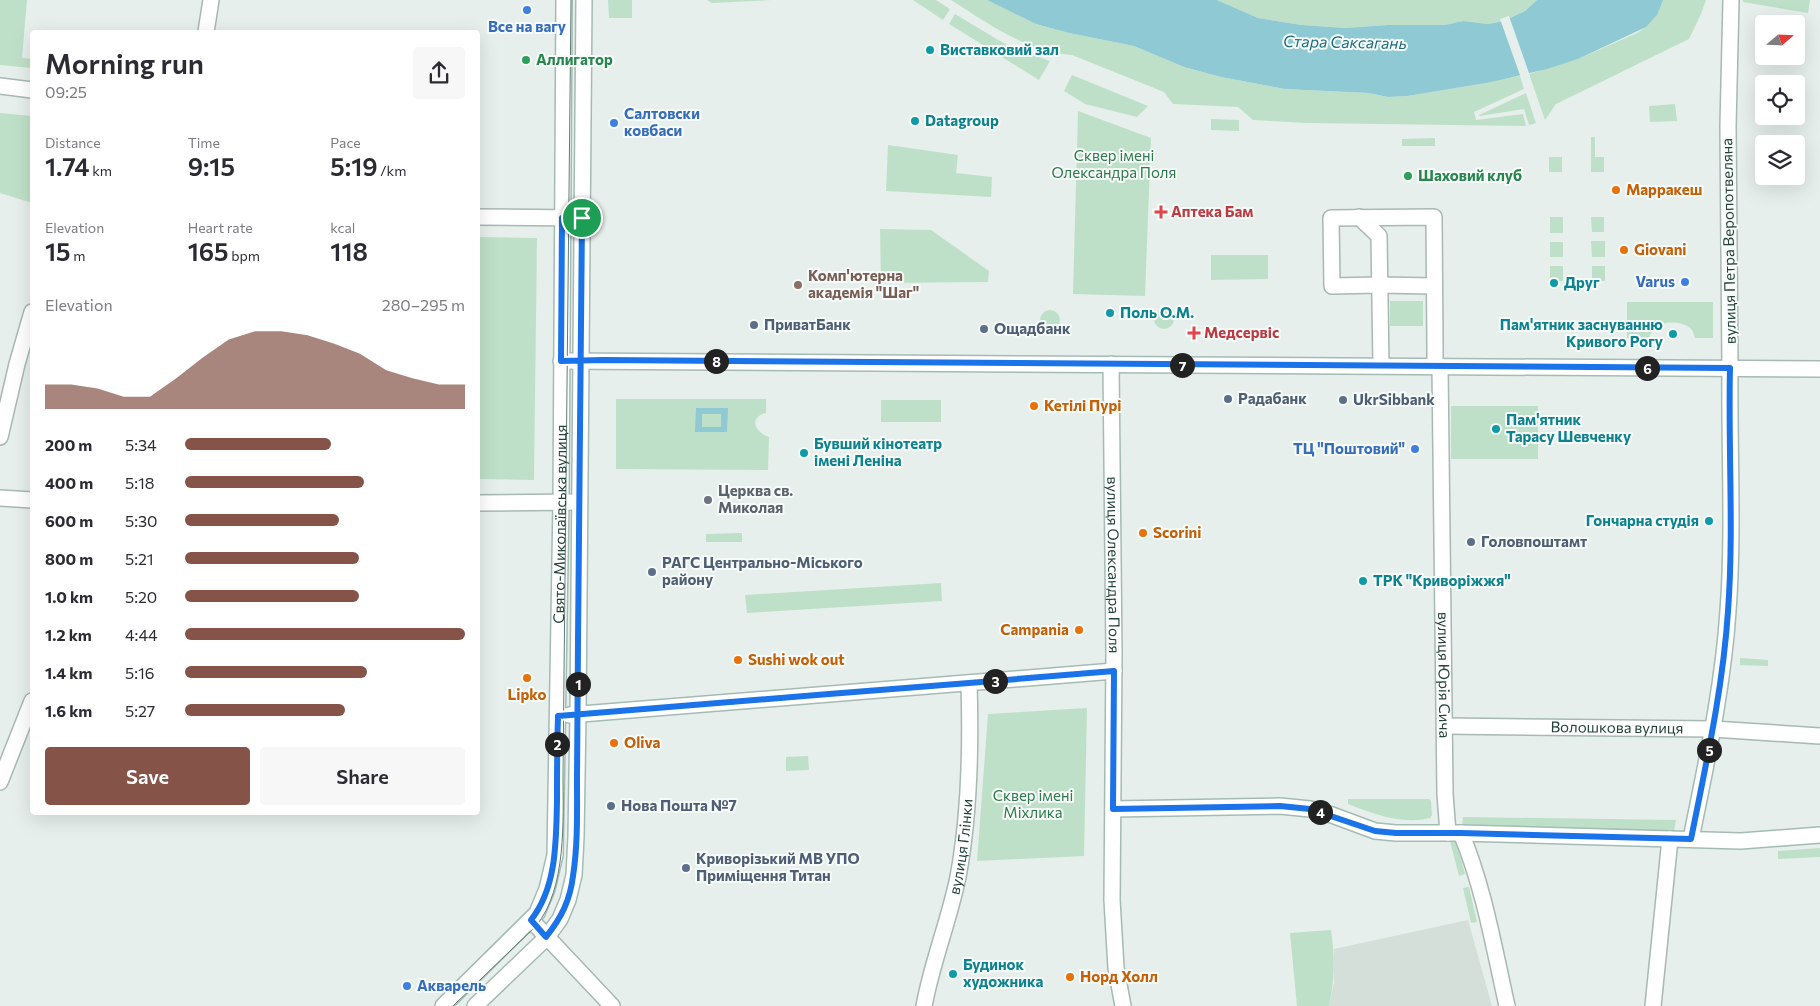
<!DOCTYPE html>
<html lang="en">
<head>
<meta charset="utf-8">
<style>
	:root { --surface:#fff; --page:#f7f7f7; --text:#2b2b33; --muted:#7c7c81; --accent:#855347 }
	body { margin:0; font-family:Commissioner,sans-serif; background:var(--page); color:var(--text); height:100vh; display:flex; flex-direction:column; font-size:19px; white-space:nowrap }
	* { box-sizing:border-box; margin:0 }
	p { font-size:16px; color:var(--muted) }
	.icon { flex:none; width:28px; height:28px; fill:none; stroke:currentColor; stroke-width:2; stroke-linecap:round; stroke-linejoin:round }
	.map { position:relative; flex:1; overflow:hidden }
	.sheet { position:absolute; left:30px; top:30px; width:450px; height:785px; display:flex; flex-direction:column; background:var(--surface); border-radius:5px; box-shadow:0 5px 20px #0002 }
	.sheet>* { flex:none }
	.needle { width:32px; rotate:71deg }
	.controls { position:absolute; left:1755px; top:15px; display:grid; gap:10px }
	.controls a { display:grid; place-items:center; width:50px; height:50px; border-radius:5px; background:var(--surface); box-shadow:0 5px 20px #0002; font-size:25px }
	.pin { position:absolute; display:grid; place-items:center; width:42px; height:42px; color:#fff; margin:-21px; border:2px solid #fff; border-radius:50%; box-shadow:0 1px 5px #0007 }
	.km { position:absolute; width:25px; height:25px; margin:-12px; border-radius:50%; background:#222; color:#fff; font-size:14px; line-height:25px; text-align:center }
	.round { display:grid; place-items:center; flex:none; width:52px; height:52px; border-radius:5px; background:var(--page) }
	.head { display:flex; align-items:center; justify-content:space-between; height:85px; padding:0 15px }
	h1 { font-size:28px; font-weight:600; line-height:38px }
	.figures { display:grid; grid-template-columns:repeat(3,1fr); gap:8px; height:85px; padding:5px 15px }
	.figures div { display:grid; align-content:center }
	.figures b { font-size:25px; font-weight:600 }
	.figures small { font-size:14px; font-weight:400 }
	.figures p { font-size:14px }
	.chart { height:140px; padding:10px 15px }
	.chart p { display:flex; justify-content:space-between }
	.chart svg { width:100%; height:90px; margin-top:5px; fill:var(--accent); opacity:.7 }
	.cta { display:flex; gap:10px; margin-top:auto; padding:10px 15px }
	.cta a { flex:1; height:58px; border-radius:5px; background:var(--accent); color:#fff; font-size:20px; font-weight:600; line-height:58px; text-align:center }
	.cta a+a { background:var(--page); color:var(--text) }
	ul { padding:0 15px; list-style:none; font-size:16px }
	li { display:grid; grid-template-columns:80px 60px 1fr; align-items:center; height:38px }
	li i { height:12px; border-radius:6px; background:var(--accent) }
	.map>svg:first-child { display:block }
	.built { fill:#d4dfda }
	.green { fill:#bfe0c8 }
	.water { fill:#8ec9d4; fill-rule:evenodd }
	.pier { fill:#e6efeb }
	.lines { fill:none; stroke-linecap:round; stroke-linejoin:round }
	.street-casing { stroke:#a8b8b2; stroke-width:18 }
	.secondary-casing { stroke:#a4bbb3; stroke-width:18 }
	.street { stroke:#fff; stroke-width:15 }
	.secondary { stroke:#fff; stroke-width:15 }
	.tram { stroke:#5f7d75; stroke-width:1 }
	.route-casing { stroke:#fff; stroke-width:10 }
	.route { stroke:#1a73e8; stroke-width:6 }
	.shop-dot { fill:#3f7fe0; stroke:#f7fbf9; stroke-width:2 }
	.culture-dot { fill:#0f9aa8; stroke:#f7fbf9; stroke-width:2 }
	.leisure-dot { fill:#2e9e5b; stroke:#f7fbf9; stroke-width:2 }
	.food-dot { fill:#e8710a; stroke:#f7fbf9; stroke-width:2 }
	.health-dot { fill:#e0444e; stroke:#f7fbf9; stroke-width:2 }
	.education-dot { fill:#8d6e63; stroke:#f7fbf9; stroke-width:2 }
	.service-dot { fill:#5c6f8a; stroke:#f7fbf9; stroke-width:2 }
	.worship-dot { fill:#6b7280; stroke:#f7fbf9; stroke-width:2 }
	.labels { text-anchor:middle; stroke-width:4; stroke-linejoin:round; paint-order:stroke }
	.shop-label { font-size:15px; font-weight:bold; fill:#366cbe; stroke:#f7fbf9; text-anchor:start }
	.culture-label { font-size:15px; font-weight:bold; fill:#0d838f; stroke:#f7fbf9; text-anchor:start }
	.leisure-label { font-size:15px; font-weight:bold; fill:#27864d; stroke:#f7fbf9; text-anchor:start }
	.park-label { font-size:15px; fill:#2d7a4b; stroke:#f7fbf9 }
	.food-label { font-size:15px; font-weight:bold; fill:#c56008; stroke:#f7fbf9; text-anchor:start }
	.health-label { font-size:15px; font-weight:bold; fill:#be3a42; stroke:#f7fbf9; text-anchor:start }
	.street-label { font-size:15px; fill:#24423a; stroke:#f7fbf9 }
	.education-label { font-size:15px; font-weight:bold; fill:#785e54; stroke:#f7fbf9; text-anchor:start }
	.service-label { font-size:15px; font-weight:bold; fill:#4e5e75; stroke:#f7fbf9; text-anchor:start }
	.worship-label { font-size:15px; font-weight:bold; fill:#5b616d; stroke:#f7fbf9; text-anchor:start }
	.water-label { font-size:16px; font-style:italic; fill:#1c6f80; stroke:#f7fbf9 }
</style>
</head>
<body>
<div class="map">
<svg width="1820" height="1006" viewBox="0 0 1820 1006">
	<rect width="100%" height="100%" fill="#e6efeb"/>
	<path class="built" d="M1468 920 1492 1006H1329L1334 982V949Z"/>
	<path class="green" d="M0 0H27L22 58 32 59V68L0 65Z
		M608 0H632V18H609Z
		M707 0H772L712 3Z
		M913 0H936L950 9 943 20Z
		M951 0H987L1036 24 1069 33 1134 46 1184 67 1221 77 1285 89 1369 93 1388 97 1407 96 1520 76 1524 89 1474 112 1476 120 1523 114 1526 126 1306 123 1253 120 1238 107 1173 104 1164 92 1072 55C1025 51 989 24 951 0Z
		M1217 0H1537L1525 11 1504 21 1488 24 1463 21 1445 25H1388L1345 28 1302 25 1258 18Z
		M1663 0H1706L1701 14 1689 39 1556 104 1545 120 1529 74 1578 59 1637 33 1646 27Z
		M1743 0H1810L1808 13 1743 2Z
		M955 14 1010 47 1050 61 1039 80 949 24Z
		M1072 75 1148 106 1137 117 1085 104 1064 91Z
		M1526 93 1536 123 1529 125 1524 109 1480 116 1479 115Z
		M1675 104 1677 121 1650 122 1649 106Z
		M1078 111 1151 138 1145 296 1073 294Z
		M0 113 32 116V203L0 193Z
		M1211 119 1239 120V131L1211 130Z
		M1591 137H1595V157H1604V172H1591Z
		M1435 138V146H1402V139Z
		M888 145 958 155 956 173 992 177 991 197 886 191Z
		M1549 157H1562V172H1549Z
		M1550 217H1563V233H1550Z
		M1591 217H1604V232H1592Z
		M880 229 931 230 989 271 988 282 881 283Z
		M478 237 537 238 534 480 478 479Z
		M1591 241H1605V257H1592Z
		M1550 242H1563V257H1550Z
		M1211 255H1268V279L1211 280Z
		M1550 266H1563V281H1550Z
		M1592 266H1605V281H1592Z
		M1390 301H1423V326H1390Z
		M1627 302H1713V338H1695C1694 336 1694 333 1692 330 1685 321 1664 320 1655 328 1652 330 1651 334 1649 338H1627Z
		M1154 319a10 10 0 1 1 20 0a10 10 0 1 1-20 0Z
		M1040 320a10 10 0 1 1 20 0a10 10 0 1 1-20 0Z
		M616 399H766V413C749 417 754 432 769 437L768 470 616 469Z
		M881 400H941V422H881Z
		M1451 406H1538V459H1451Z
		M742 533V542H706V534Z
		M941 583 942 601 747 613 745 595Z
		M1740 658 1768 660V666L1740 665Z
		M1087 708 1084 856 977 861 988 714Z
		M808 756 809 770 786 771V757Z
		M1348 799H1429L1431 801 1432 815 1430 818C1403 825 1373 814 1348 804Z
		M1463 817 1676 820 1674 832 1462 827Z
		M1456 840 1465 874 1459 876 1450 841Z
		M1820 848V857L1778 859V851Z
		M1469 887 1477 922 1471 923 1463 888Z
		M1331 930C1335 958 1335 978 1329 1006H1297L1290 933Z"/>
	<path class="water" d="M987 0H1217L1258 18 1302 25 1345 28 1388 25H1445L1463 21 1488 24 1504 21 1525 11 1537 0H1663L1657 15 1646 27 1578 59 1547 69 1491 82 1407 96 1388 97 1369 93 1285 89 1221 77 1184 67 1134 46 1069 33 1036 24Z
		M696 408H728L727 432H695ZM702 414H721V427H702Z"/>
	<path class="pier" d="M1509 16 1530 76 1521 78 1500 19Z"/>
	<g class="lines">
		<defs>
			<g id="street">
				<path d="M206 32 211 0"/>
				<path d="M0 86 32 90"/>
				<path d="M478 217 582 218"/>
				<path d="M1359 217 1379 236 1381 366"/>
				<path d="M1434 286 1379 285 1332 286 1331 218 1434 217 1435 345V366"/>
				<path id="s1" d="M1440 366 1445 794 1448 833"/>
				<path d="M1730 368 1728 126 1731 0"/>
				<path d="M0 437 17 364 32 312"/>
				<path d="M0 498 32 500"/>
				<path d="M478 503 579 502"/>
				<path id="s2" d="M1445 726 1713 729 1820 736"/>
				<path d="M0 782 32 701"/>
				<path d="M1461 833C1484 888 1494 948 1507 1006"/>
				<path d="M531 920 612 1006"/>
				<path id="s3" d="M924 1006C932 962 949 921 958 877 970 813 971 747 969 683"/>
				<path d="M1653 1006 1670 839"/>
			</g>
			<g id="secondary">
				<path d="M561 361 1820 369"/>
				<path id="s4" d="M1111 364 1114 654 1112 900 1116 968 1123 1006"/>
				<path d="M569 715 1114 671"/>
				<path d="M1113 809 1280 806 1310 809 1332 815 1375 831 1396 833H1461L1741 841 1820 835"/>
				<path d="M1691 839C1706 764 1723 688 1728 611 1734 531 1729 449 1730 368"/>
				<path id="s5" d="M443 1006 537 913 547 889 555 855 561 502 564 0"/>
				<path d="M475 1006 547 937 560 919 568 900 574 875 576 837 578 714 584 0"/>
			</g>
		</defs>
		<use href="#street" class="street-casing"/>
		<use href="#secondary" class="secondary-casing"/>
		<use href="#street" class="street"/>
		<use href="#secondary" class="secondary"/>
		<path class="tram" d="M453 1006 536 926C567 888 563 820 563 773L571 0"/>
	</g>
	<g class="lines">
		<defs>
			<path id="route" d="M582 218C582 360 579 501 578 642 578 687 577 733 577 778 577 810 578 844 573 876 570 901 561 918 546 937L531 920C557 887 556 841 557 801 557 773 557 744 558 716 695 704 832 694 969 683L1114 671 1113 809 1280 806 1310 809 1375 831 1396 833H1461L1691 839C1706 764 1723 688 1728 611 1734 531 1728 449 1730 368L603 360 561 361 562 218H582"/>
		</defs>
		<use href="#route" class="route-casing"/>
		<use href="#route" class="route"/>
	</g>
	<g class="shop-dot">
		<circle cx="527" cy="10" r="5"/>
		<circle cx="614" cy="123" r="5"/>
		<circle cx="1685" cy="282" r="5"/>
		<circle cx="1415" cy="449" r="5"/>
		<circle cx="407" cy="986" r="5"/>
	</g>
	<g class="culture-dot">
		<circle cx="930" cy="50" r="5"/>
		<circle cx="915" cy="121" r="5"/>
		<circle cx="1554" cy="283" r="5"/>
		<circle cx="1110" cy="313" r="5"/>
		<circle cx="1673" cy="334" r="5"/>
		<circle cx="1496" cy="429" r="5"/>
		<circle cx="804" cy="453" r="5"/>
		<circle cx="1709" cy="521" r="5"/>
		<circle cx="1363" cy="581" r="5"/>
		<circle cx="953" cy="974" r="5"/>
	</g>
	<g class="leisure-dot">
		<circle cx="526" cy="60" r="5"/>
		<circle cx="1408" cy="176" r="5"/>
	</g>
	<g class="food-dot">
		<circle cx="1616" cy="190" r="5"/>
		<circle cx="1624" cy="250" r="5"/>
		<circle cx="1034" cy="406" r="5"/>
		<circle cx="1143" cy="533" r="5"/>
		<circle cx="1079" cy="630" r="5"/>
		<circle cx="738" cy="660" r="5"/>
		<circle cx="527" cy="678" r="5"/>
		<circle cx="614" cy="743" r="5"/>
		<circle cx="1070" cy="977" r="5"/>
	</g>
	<g class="health-dot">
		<path d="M1158.5 204.5h5v5h5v5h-5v5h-5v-5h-5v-5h5z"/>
		<path d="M1191.5 325.5h5v5h5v5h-5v5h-5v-5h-5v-5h5z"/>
	</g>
	<circle class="education-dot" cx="798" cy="285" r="5"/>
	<g class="service-dot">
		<circle cx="754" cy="325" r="5"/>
		<circle cx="984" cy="329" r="5"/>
		<circle cx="1228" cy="399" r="5"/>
		<circle cx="1343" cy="400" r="5"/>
		<circle cx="1471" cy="542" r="5"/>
		<circle cx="652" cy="572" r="5"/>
		<circle cx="611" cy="806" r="5"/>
		<circle cx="686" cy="868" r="5"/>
	</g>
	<circle class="worship-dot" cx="708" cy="500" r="5"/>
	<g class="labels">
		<g class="shop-label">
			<text x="527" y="32" text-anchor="middle">Все на вагу</text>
			<text x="624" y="119">Салтовски<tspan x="624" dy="17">ковбаси</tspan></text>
			<text x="1675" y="287" text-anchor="end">Varus</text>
			<text x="1405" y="454" text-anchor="end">ТЦ "Поштовий"</text>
			<text x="417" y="991">Акварель</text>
		</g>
		<g class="culture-label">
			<text x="940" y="55">Виставковий зал</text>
			<text x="925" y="126">Datagroup</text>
			<text x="1564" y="288">Друг</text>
			<text x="1120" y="318">Поль О.М.</text>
			<text x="1663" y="330" text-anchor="end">Пам'ятник заснуванню<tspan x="1663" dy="17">Кривого Рогу</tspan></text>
			<text x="1506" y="425">Пам'ятник<tspan x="1506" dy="17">Тарасу Шевченку</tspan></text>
			<text x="814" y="449">Бувший кінотеатр<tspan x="814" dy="17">імені Леніна</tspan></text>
			<text x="1699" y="526" text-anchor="end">Гончарна студія</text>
			<text x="1373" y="586">ТРК "Криворіжжя"</text>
			<text x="963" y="970">Будинок<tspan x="963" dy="17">художника</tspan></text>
		</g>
		<g class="leisure-label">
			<text x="536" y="65">Аллигатор</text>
			<text x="1418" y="181">Шаховий клуб</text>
		</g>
		<g class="park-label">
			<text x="1114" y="161">Сквер імені<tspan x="1114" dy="17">Олександра Поля</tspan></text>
			<text x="1033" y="801">Сквер імені<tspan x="1033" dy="17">Міхлика</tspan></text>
		</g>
		<g class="food-label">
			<text x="1626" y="195">Марракеш</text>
			<text x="1634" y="255">Giovani</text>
			<text x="1044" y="411">Кетілі Пурі</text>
			<text x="1153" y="538">Scorini</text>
			<text x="1069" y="635" text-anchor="end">Campania</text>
			<text x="748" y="665">Sushi wok out</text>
			<text x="527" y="700" text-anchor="middle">Lipko</text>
			<text x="624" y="748">Oliva</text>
			<text x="1080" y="982">Норд Холл</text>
		</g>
		<g class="health-label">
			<text x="1171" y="217">Аптека Бам</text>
			<text x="1204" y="338">Медсервіс</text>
		</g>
		<g class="street-label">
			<text transform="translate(1729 241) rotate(-91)" y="5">вулиця Петра Веропотвеляна</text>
			<text dy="5" stroke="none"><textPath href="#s5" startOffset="524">Свято-Миколаївська вулиця</textPath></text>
			<text dy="5" stroke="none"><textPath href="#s4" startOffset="201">вулиця Олександра Поля</textPath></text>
			<text dy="5" stroke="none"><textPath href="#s1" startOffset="309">вулиця Юрія Сича</textPath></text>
			<text dy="5" stroke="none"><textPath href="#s2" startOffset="172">Волошкова вулиця</textPath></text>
			<text dy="5" stroke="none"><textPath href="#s3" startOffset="164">вулиця Глінки</textPath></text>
		</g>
		<g class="education-label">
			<text x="808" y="281">Комп'ютерна<tspan x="808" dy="17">академія "Шаг"</tspan></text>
		</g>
		<g class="service-label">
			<text x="764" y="330">ПриватБанк</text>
			<text x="994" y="334">Ощадбанк</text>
			<text x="1238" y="404">Радабанк</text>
			<text x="1353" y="405">UkrSibbank</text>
			<text x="1481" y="547">Головпоштамт</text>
			<text x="662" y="568">РАГС Центрально-Міського<tspan x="662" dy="17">району</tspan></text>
			<text x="621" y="811">Нова Пошта №7</text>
			<text x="696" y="864">Криворізький МВ УПО<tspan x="696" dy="17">Приміщення Титан</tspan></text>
		</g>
		<g class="worship-label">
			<text x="718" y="496">Церква св.<tspan x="718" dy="17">Миколая</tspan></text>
		</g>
		<g class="water-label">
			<text transform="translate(1345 42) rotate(1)" y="6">Стара Саксагань</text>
		</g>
	</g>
</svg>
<div class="controls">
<a><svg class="needle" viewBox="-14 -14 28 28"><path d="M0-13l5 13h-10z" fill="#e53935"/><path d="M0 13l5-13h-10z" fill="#7c7c81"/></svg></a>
<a><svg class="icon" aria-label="locate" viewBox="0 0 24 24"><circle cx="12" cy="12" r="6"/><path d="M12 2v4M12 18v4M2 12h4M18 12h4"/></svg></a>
<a><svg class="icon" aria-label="layers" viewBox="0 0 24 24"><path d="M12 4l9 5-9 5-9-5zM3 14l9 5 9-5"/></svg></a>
</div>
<div class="pin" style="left:582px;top:218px;background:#1e9e55"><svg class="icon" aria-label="arrive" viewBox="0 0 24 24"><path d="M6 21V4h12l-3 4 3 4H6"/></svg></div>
<b class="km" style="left:578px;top:684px">1</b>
<b class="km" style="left:557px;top:744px">2</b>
<b class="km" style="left:995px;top:681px">3</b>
<b class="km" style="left:1320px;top:812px">4</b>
<b class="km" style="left:1709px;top:750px">5</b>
<b class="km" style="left:1647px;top:368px">6</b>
<b class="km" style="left:1182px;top:365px">7</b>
<b class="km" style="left:716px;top:361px">8</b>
<section class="sheet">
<div class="head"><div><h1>Morning run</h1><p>09:25</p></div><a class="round"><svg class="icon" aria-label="share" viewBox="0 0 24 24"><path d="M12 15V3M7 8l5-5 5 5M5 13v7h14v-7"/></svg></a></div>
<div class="figures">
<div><p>Distance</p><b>1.74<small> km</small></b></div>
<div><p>Time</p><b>9:15</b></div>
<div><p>Pace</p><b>5:19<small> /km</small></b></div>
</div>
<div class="figures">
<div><p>Elevation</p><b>15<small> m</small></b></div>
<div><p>Heart rate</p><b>165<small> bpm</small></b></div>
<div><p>kcal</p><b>118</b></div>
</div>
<div class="chart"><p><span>Elevation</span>280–295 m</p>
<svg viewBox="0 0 160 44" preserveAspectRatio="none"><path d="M0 44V32L10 32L20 34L30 38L40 38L50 29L60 19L70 10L80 6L90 6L100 8L110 12L120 17L130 25L140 29L150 32L160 32V44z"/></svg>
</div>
<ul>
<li><b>200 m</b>5:34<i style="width:52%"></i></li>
<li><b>400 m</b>5:18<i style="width:64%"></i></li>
<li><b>600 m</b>5:30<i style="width:55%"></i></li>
<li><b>800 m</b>5:21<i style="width:62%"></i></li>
<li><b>1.0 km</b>5:20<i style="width:62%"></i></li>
<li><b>1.2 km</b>4:44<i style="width:100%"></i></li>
<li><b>1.4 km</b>5:16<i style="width:65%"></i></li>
<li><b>1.6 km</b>5:27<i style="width:57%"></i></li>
</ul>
<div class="cta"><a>Save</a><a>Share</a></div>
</section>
</div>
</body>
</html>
